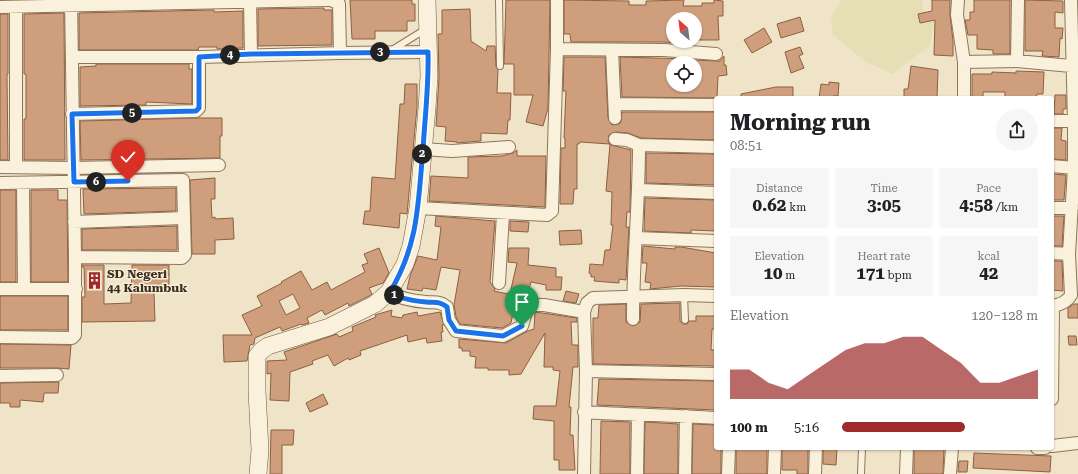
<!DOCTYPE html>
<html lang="en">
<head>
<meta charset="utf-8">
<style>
	:root { --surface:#fff; --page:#f6f6f6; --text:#202124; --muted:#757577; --accent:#9e2a2b }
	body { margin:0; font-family:"Roboto Serif",serif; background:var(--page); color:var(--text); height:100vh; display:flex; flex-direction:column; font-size:15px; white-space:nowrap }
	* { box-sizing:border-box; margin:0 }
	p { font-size:13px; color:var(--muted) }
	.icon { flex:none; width:22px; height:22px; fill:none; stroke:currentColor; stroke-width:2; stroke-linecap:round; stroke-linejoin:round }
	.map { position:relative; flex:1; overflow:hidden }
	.panel { position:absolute; left:714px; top:96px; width:340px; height:354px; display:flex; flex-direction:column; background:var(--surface); border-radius:4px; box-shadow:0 1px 3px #0004 }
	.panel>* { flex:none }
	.needle { width:26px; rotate:332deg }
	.tools { position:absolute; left:666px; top:12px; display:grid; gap:8px }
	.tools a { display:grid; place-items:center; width:36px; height:36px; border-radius:50%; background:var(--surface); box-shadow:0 1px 3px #0004; font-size:20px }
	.pin { position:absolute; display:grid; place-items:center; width:34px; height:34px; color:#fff; margin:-41px -17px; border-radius:50% 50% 50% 0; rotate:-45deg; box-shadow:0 0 4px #0007 }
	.pin .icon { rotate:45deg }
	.km { position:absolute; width:20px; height:20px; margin:-10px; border-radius:50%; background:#222; color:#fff; font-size:11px; line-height:20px; text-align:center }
	.round { display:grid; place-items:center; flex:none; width:42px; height:42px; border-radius:21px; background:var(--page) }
	.overview { display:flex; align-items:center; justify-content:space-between; height:68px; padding:0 16px }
	h1 { font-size:22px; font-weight:700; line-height:30px }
	.stats { display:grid; grid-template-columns:repeat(3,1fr); gap:6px; height:68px; padding:4px 16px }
	.stats div { display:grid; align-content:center; border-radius:4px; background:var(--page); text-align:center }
	.stats b { font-size:17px; font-weight:700 }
	.stats small { font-size:11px; font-weight:400 }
	.stats p { font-size:11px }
	.chart { height:112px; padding:8px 16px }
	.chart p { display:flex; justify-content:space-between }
	.chart svg { width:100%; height:72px; margin-top:4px; fill:var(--accent); opacity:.7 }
	ul { padding:0 16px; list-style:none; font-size:13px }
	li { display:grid; grid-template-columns:64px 48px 1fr; align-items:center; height:30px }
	li i { height:10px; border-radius:5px; background:var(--accent) }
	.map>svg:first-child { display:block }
	.farmland { fill:#e6deb5 }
	.building { fill:#cf9f7d; stroke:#8d5f41; fill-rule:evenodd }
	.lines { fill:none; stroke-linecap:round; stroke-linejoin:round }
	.lane-casing { stroke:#8d765c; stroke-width:8 }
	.street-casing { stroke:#8d765c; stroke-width:14 }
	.secondary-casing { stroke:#6f573f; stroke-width:18 }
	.lane { stroke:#faf1dc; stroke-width:6 }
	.street { stroke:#faf1dc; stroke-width:12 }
	.secondary { stroke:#faf1dc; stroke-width:17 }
	.route-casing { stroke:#fff; stroke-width:8 }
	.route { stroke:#1a73e8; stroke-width:5 }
	.labels { text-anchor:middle; stroke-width:3; stroke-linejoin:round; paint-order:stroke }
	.poi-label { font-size:12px; font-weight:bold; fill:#3d2e20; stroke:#f7eed8; text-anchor:start }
</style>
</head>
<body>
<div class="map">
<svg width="1078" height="474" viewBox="0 0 1078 474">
	<rect width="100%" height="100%" fill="#f0e4c8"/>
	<path class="farmland" d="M842 0H922L923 10 935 17 930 45 893 74 866 62 833 35 831 17Z"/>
	<path class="building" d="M350 0H412V4H415V21H407V31H375V39H352Z
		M506 0H550L548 108 543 126 526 122 533 95H514V64H504Z
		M564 0 629 1V5H646V1L684 0 683 6H702V3H714V0L723 1V16H718L719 40H695V19H673V41H690V44L664 42H571L570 34H564Z
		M932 0H950V15L953 41V56L934 55 935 20 920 23 918 14 932 11Z
		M974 0H1010V54H993V50L977 49V35H968L965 20H970V12H974Z
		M1025 0 1063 1V13L1055 12V28H1063L1062 39 1060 38 1059 57 1042 56 1043 51H1025Z
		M324 8V10H332V45L258 46V9Z
		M470 9 471 41 486 51 487 46H495L496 66 498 70 497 93H511L510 120H508L507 134 481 133V141L457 143V142L445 141 446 127 436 126 439 77 438 34H442V10Z
		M214 10V12L243 11V48L217 49V47H199L198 50H79V13Z
		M64 13 65 160H24V119H26V74H24V14Z
		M0 14H8V74H7L8 160H0Z
		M800 17 804 31 781 38 777 24Z
		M764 28 772 42 752 53 744 40Z
		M800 47 803 54 799 56 804 68 791 73 785 52Z
		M724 56V65H726L727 75 718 76 717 98 622 97 620 57 689 59V63H673V85H695V60L716 61H720Z
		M564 57H605L608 118 612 125 619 124 621 122 622 112H716V140L641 138 628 133 616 132 609 135 608 142 611 145 631 150 630 212H627L626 227H629L626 280 619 279V283L594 281 595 277H591V274L589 273 590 264 603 265 605 250H610L613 225H611L612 192 606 191 610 144 580 142 579 144H577V189H574L573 204H560L561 148H565V138H564L566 91H563Z
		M96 64H189V69H192V104L146 102V105L80 106V67L96 66Z
		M911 66 938 70 937 98H904V89H908Z
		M1016 71 1044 72 1043 94H1037L1036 98H1005V92H983V98H972V74H992V72L1016 73Z
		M829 82 839 83 838 96H833V98H819L821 84 829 85Z
		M405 84H417V107L407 214 400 213 399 228 363 224 365 211H370L372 177 395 179 400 104H404Z
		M776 87H793V98H741V94Z
		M1055 95H1066V109H1063V114H1054Z
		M198 118H222V136H220V158L81 160 80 121Z
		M1052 128H1062L1061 140 1066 141V160L1052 159Z
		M517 150V156H546L545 207 429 201 431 176 468 178V157L502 156 513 153Z
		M646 153 716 154V185L646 183Z
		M1052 174 1066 175 1064 200H1052Z
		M215 178V199H211L212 218 215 217V219L233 218 234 239 215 240V254H192L190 180Z
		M176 188V211L84 214 83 189Z
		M0 190H16V282H0Z
		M31 190H58V200H67L68 282H31Z
		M645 198 716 200V231L691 230V233L644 231Z
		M436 216 495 221 490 282 495 289 494 291 513 295 510 308H514L511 323 502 328 460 324 456 317 454 305 460 270 441 267 436 290 423 288 422 291 407 289 410 276 418 256 437 260 441 227 435 226Z
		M1052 216H1064L1062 246H1052Z
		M510 221 529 222 528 232 510 231Z
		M177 226V250H82V229Z
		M581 230 582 244 560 245 559 231Z
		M643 246 675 249V247H681L716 253V287L681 286 650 289 651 283 645 282 647 263H642Z
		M379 248 389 273 383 283 369 288 372 294 369 296 349 306 348 303 325 315 322 310 307 318 309 323 302 325 301 324 282 331 280 327 255 338 254 344 250 345 247 361 224 362 223 335H252L242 315 262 306 257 296 282 283 281 282 301 271 312 290 327 282 331 290 365 272 362 265 368 263 364 254ZM293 294 300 308 286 315 279 301Z
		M509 248H529L528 265 556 268V277H562L561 290H546V285L531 282 528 292 511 289 517 263 508 262Z
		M1052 261H1062L1063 291 1052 290Z
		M82 265H104V304L131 303 132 265H169V292H154L155 321 82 322V297H85L84 267H82Z
		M566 291 579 294 576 303 563 301Z
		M0 296H68V330H0Z
		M680 303V321L683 324H687L689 321H696V316H716V329H712L711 350H716V366L593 364V318H598L599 305 626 304V322L633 326 640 322 641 304Z
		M1074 304H1078V318H1068V308Z
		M392 310 391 316 402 318 403 315 417 312 418 316 440 312 444 325H442L443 332H441L442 341 427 343 426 338 408 342 407 335 360 351 361 355 349 360 348 358 334 366 328 355 312 361 313 364 290 372 289 401 270 400 271 373 267 374V361L287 360 284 352 337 334 339 337 353 331 352 327 376 317 375 315Z
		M535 312 577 318V322H571L572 345H578V367H573L569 407H571L570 435H573L575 470H559V460H554V421L533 419 534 406H556L560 371 553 370V367H544L545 333 521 374 509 375V370H488V368H475L476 357 470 356V351H462V348H459V339L506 343 528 331 534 329Z
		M1068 336H1076L1077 345H1069Z
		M0 344 71 345 69 369 57 368H0Z
		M599 379 716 381V410L597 405Z
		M59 382 58 393H44L43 402 20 400V407H10V403H0V383Z
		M323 394 328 404 310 412 306 403Z
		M601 421 630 422V474H600Z
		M645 422 678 424V474H644Z
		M693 424 716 425V448H721V474H692Z
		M271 430H294L293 445H282V474H270Z
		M736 448 767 449V474H736Z
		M782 448H808V474H797V470H782Z
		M823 448H837L836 465 823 464Z
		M914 448 944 449 943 474H914Z
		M974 453 1051 456 1050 472 973 468Z
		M959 461H968L967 472H958Z"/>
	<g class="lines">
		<defs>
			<path id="lane" d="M499 0 500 66
				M392 50 426 29
				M684 295 685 320
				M861 474 862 448"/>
			<path id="street" d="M250 0 251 54
				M331 0 339 4 340 53 428 52
				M958 0 957 15 964 62 1017 61 1071 66
				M0 7 328 0
				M557 49 664 50 716 54
				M612 50 615 118
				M72 57H199V108L196 111 72 114
				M199 57 340 53
				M1017 61 1018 0
				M964 98V62
				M615 104 716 105
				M1052 121H1074
				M615 139 627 140 639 145
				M423 149 452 151 509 147
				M1052 166 1074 168
				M0 167 73 168 219 165
				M16 167V7
				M0 183 183 180 185 255 182 258 75 257
				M23 183 24 289
				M639 190 716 193
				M418 208 547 215 552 211 557 49V0
				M1052 208H1072
				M74 222 184 218
				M636 238 716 241
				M1052 253 1069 254
				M499 283 503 214
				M0 289H76
				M389 292C400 299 414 301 426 302 435 303 440 301 447 307L449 320 456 331 503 336 522 326 528 305H544L584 312
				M1052 306C1060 305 1067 302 1071 295L1069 254 1074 168V121L1071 0
				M633 319C633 261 639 203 639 145L716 147
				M0 337 72 338 75 335V257L71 0
				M586 371 716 374
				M0 376 57 375
				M1052 399 1053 306
				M584 412C628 415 672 415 716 418
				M1052 446 1078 443
				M1037 448H1045
				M584 474 586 371 584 312 587 303 593 298 684 295 716 296
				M637 474 638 416
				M685 474 686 416
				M728 474 729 448
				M774 474 775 448
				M815 474 816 448
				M906 474 907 448
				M950 474 952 448"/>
			<path id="secondary" d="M258 474 260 450 257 391V356L261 351 268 346 329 327 375 304 389 292 405 264 411 246 418 208 427 108 429 76 427 0"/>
		</defs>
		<use href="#lane" class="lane-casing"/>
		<use href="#street" class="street-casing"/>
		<use href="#secondary" class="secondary-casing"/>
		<use href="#lane" class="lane"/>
		<use href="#street" class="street"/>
		<use href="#secondary" class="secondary"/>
	</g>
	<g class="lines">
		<defs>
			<path id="route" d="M128 181 74 182 72 114 196 111 199 108V57L251 54 428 52C429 85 425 116 423 149 418 202 419 244 390 292 400 299 414 301 426 302 435 303 440 301 447 307L449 320 456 331 503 336 522 326"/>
		</defs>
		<use href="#route" class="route-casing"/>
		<use href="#route" class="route"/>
	</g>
	<defs>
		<symbol id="building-bare" viewBox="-9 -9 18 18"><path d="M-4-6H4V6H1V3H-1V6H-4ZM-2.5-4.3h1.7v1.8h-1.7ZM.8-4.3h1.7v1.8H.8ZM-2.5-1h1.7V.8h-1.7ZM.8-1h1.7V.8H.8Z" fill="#9e2a2b" stroke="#f7eed8" stroke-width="2.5" paint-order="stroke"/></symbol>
	</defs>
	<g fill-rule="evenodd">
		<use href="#building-bare" x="82" y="268" width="25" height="25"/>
	</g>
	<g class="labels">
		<g class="poi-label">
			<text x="107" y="278">SD Negeri<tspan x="107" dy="14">44 Kalumbuk</tspan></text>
		</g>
	</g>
</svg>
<div class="tools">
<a><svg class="needle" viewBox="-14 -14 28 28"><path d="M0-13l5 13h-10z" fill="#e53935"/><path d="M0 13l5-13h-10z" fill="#757577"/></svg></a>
<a><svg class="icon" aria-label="locate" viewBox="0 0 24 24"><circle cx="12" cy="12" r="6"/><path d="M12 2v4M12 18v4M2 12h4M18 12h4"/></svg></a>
</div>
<div class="pin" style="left:522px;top:326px;background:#1e9e55"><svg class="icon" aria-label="arrive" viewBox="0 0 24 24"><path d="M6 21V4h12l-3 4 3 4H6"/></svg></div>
<div class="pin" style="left:128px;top:181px;background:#d93025"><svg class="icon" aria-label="check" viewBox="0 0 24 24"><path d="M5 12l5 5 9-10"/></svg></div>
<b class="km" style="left:394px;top:295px">1</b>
<b class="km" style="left:422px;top:154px">2</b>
<b class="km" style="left:380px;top:52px">3</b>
<b class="km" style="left:230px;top:55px">4</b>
<b class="km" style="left:132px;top:113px">5</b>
<b class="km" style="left:96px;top:182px">6</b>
<section class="panel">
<div class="overview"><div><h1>Morning run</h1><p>08:51</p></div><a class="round"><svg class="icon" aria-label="share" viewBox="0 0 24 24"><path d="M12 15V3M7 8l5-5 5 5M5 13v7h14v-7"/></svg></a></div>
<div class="stats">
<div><p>Distance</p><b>0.62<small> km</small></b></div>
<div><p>Time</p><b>3:05</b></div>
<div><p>Pace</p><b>4:58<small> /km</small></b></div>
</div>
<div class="stats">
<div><p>Elevation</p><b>10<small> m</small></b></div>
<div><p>Heart rate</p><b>171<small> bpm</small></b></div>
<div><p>kcal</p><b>42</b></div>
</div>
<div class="chart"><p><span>Elevation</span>120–128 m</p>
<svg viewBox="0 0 160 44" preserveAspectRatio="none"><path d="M0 44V26L10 26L20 34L30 38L40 30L50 22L60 14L70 10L80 10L90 6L100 6L110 14L120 22L130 34L140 34L150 30L160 26V44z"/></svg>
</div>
<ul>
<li><b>100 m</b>5:16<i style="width:63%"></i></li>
</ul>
</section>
</div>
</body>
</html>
